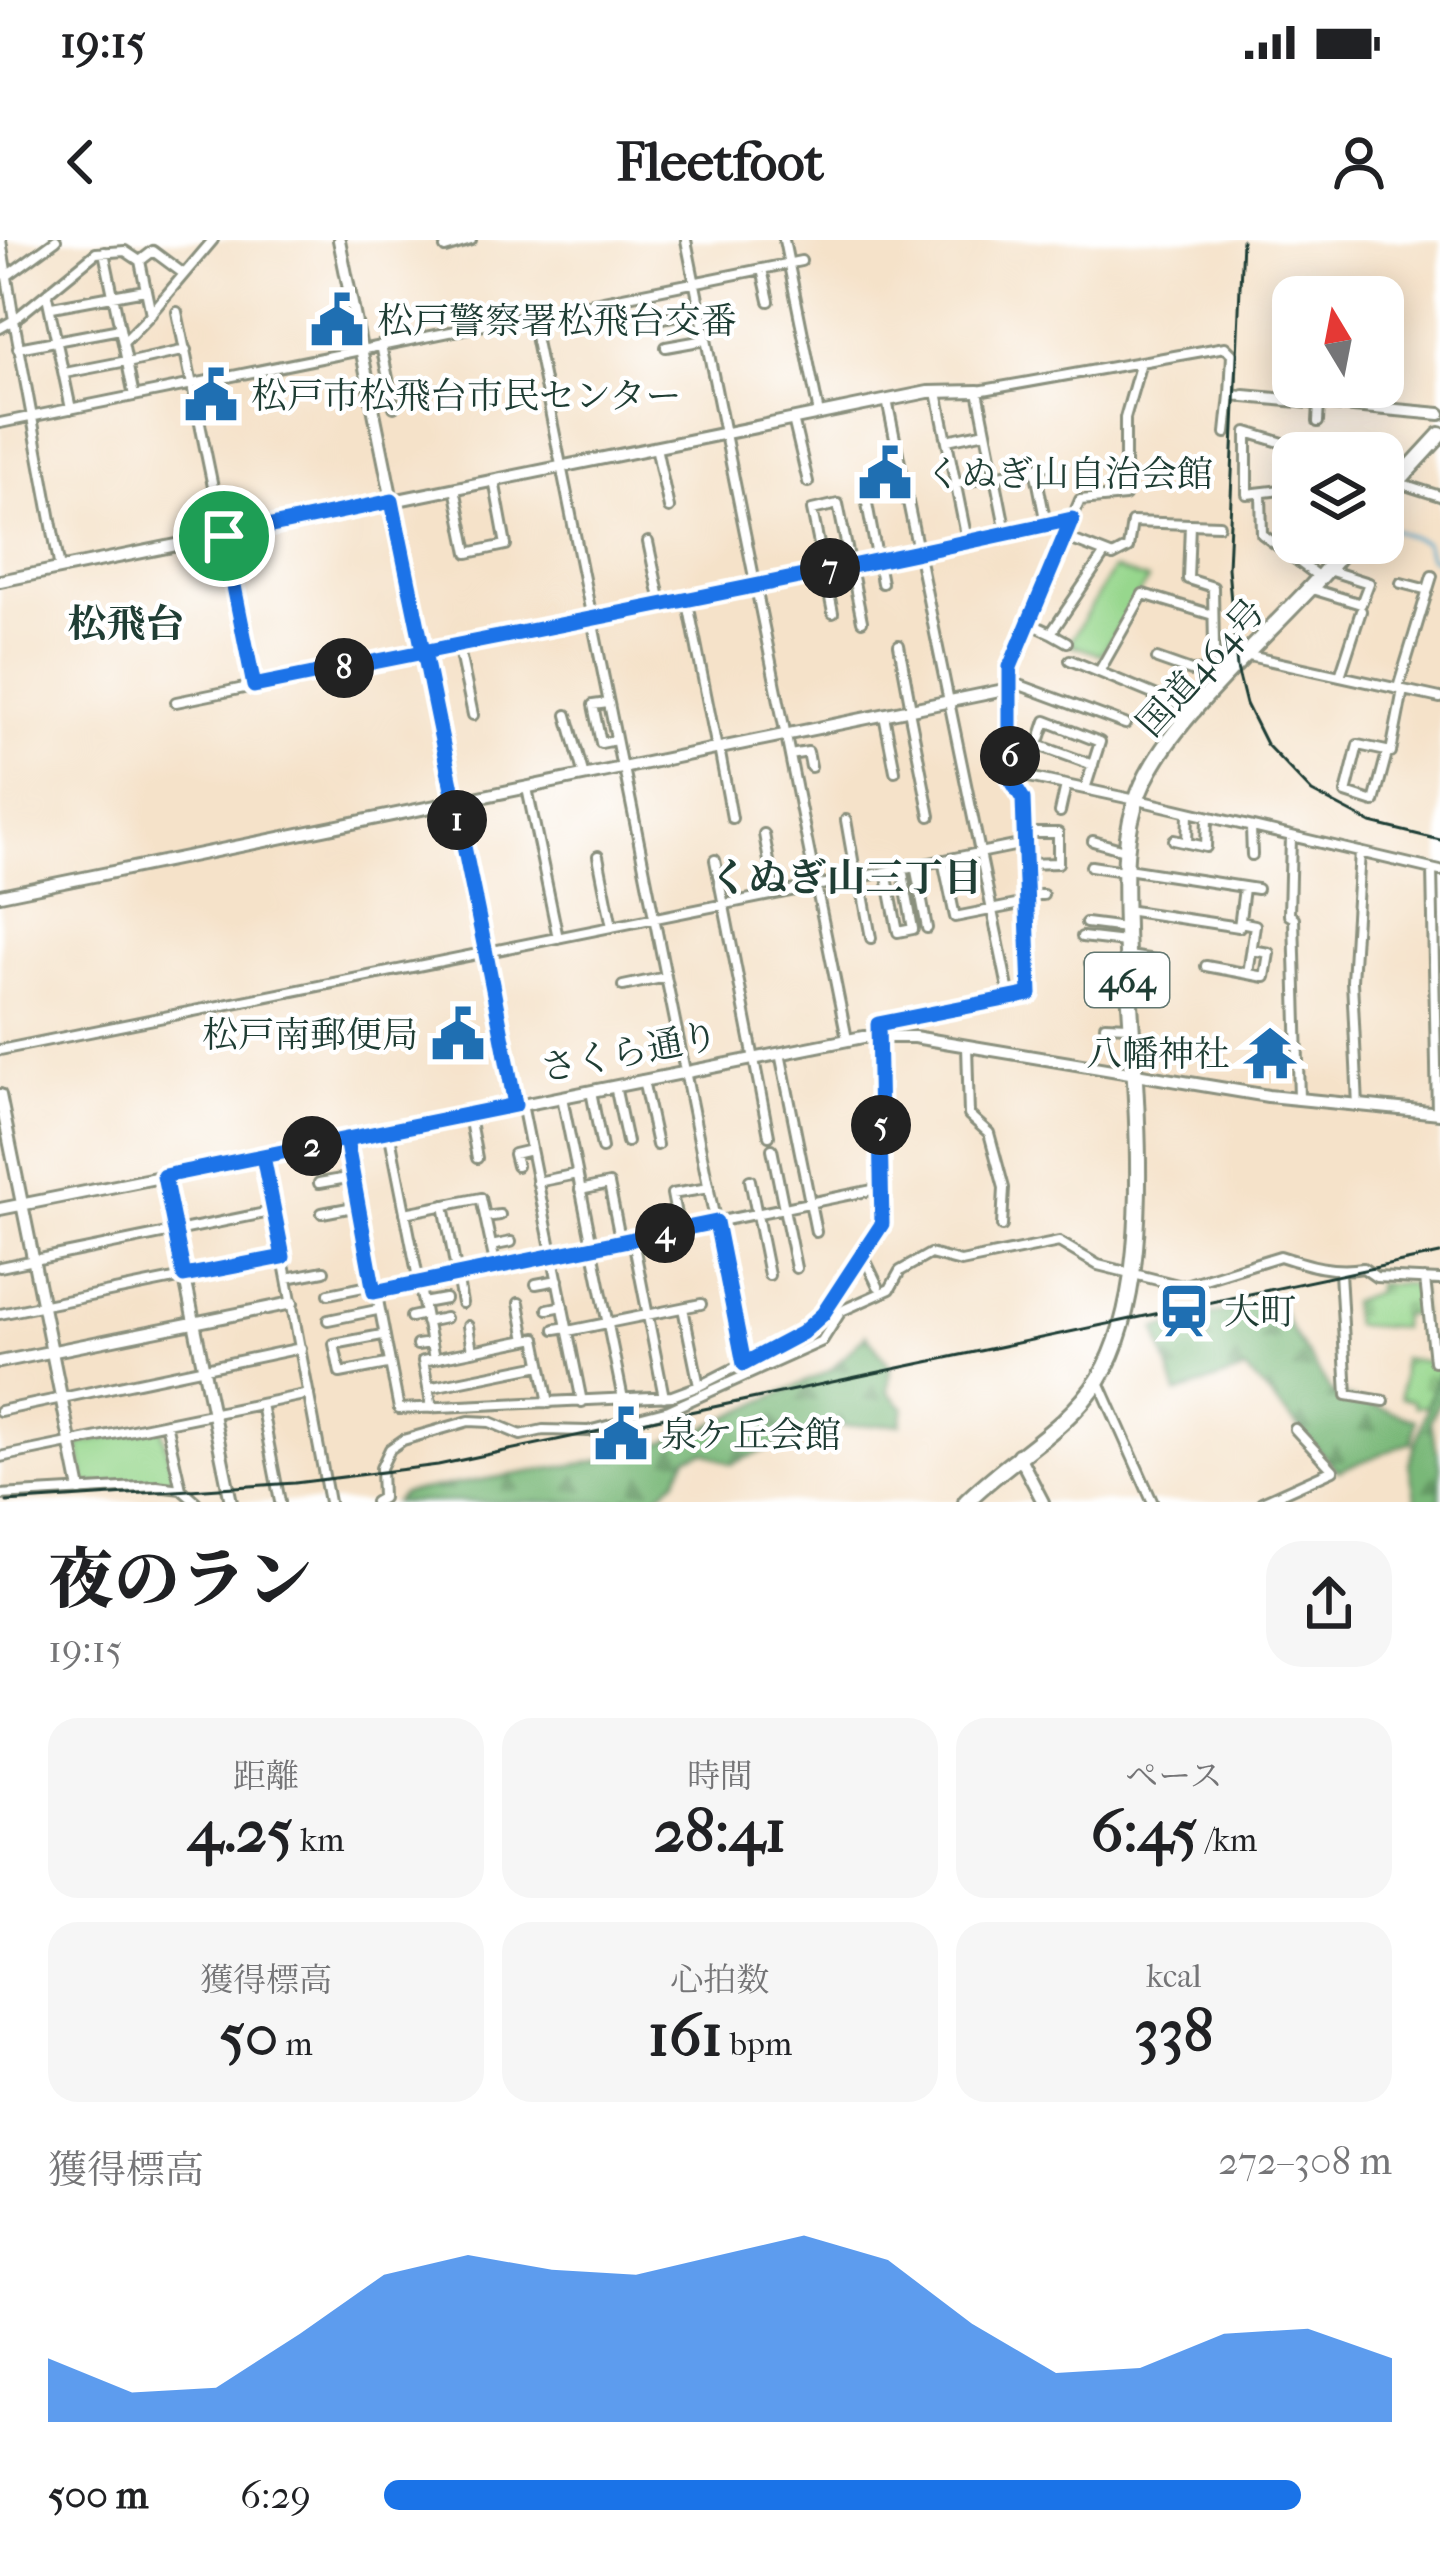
<!DOCTYPE html>
<html lang="ja">
<head>
<meta charset="utf-8">
<style>
	:root { --surface:#fff; --page:#f6f6f6; --text:#202124; --muted:#757577; --accent:#1a73e8 }
	body { margin:0; font-family:"IM FELL French Canon","Noto Serif JP",serif; background:var(--page); color:var(--text); height:100vh; display:flex; flex-direction:column; font-size:45px; white-space:nowrap }
	* { box-sizing:border-box; margin:0 }
	p { font-size:39px; color:var(--muted) }
	.icon { flex:none; width:66px; height:66px; fill:none; stroke:currentColor; stroke-width:2; stroke-linecap:round; stroke-linejoin:round }
	.map { position:relative; height:1262px; overflow:hidden }
	.drawer { display:flex; flex-direction:column; background:var(--surface); flex:1 }
	.drawer>* { flex:none }
	.needle { width:78px; rotate:350deg }
	.tools { position:absolute; left:1272px; top:36px; display:grid; gap:24px }
	.tools a { display:grid; place-items:center; width:132px; height:132px; border-radius:24px; background:var(--surface); box-shadow:0 6px 30px #0003; font-size:60px }
	.pin { position:absolute; display:grid; place-items:center; width:102px; height:102px; color:#fff; margin:-51px; border:6px solid #fff; border-radius:50%; box-shadow:0 3px 12px #0007 }
	.km { position:absolute; width:60px; height:60px; margin:-30px; border-radius:50%; background:#222; color:#fff; font-size:33px; line-height:60px; text-align:center }
	.round { display:grid; place-items:center; flex:none; width:126px; height:126px; border-radius:36px; background:var(--page) }
	.overview { display:flex; align-items:center; justify-content:space-between; height:204px; padding:0 48px }
	h1 { font-size:66px; font-weight:800; line-height:90px }
	.stats { display:grid; grid-template-columns:repeat(3,1fr); gap:18px; height:204px; padding:12px 48px }
	.stats div { display:grid; align-content:center; border-radius:30px; background:var(--page); text-align:center }
	.stats b { font-size:60px; font-weight:800 }
	.stats small { font-size:33px; font-weight:400 }
	.stats p { font-size:33px }
	.chart { height:336px; padding:24px 48px }
	.chart p { display:flex; justify-content:space-between }
	.chart svg { width:100%; height:216px; margin-top:12px; fill:var(--accent); opacity:.7 }
	ul { padding:0 48px; list-style:none; font-size:39px }
	li { display:grid; grid-template-columns:192px 144px 1fr; align-items:center; height:90px }
	li i { height:30px; border-radius:15px; background:var(--accent) }
	.status { display:flex; justify-content:space-between; align-items:center; height:84px; padding:0 60px; background:var(--surface); direction:ltr }
	.status svg { height:33px; fill:currentColor }
	header { display:flex; justify-content:space-between; align-items:center; height:156px; padding:0 48px; background:var(--surface); font-size:54px; font-weight:800 }
	.map>svg:first-child { display:block }
	.forest { fill:url(#forest-firs); stroke:#4c7a56; stroke-width:3 }
	.cemetery { fill:url(#cemetery-stones); stroke:#5b8a60; stroke-width:3 }
	.green { fill:#97d78d; stroke:#5b8a60; stroke-width:3 }
	.lines { fill:none; stroke-linecap:round; stroke-linejoin:round }
	.stream { stroke:#4da7cb; stroke-width:3 }
	.street-casing { stroke:#8a907e; stroke-width:14 }
	.secondary-casing { stroke:#8a907e; stroke-width:16 }
	.highway-casing { stroke:#8a907e; stroke-width:20 }
	.street { stroke:#fff; stroke-width:8 }
	.secondary { stroke:#fff; stroke-width:10 }
	.highway { stroke:#fff; stroke-width:14 }
	.rail { stroke:#1f3d34; stroke-width:3 }
	.route-casing { stroke:#fff; stroke-width:24 }
	.route { stroke:#1a73e8; stroke-width:15 }
	.labels { text-anchor:middle; stroke-width:9; stroke-linejoin:round; paint-order:stroke }
	.shield { fill:#fff; stroke:#627771; stroke-width:3 }
	.shield-label { font-size:33px; font-weight:bold; fill:#1f3d34 }
	.poi-label { font-size:36px; fill:#1f3d34; stroke:#fff; text-anchor:start }
	.street-label { font-size:36px; fill:#1f3d34; stroke:#fff }
	.neighbourhood-label { font-size:39px; font-weight:bold; fill:#1f3d34; stroke:#fff }
</style>
</head>
<body>
<div class="status"><b>19:15</b><svg viewBox="0 0 49 12"><path d="M0 12V9h3v3zM5 12V6h3v6zM10 12V3h3v9zM15 12V0h3v12zM26 1h20v11H26zM47 4h2v5h-2z"/></svg></div>
<header><svg class="icon" aria-label="back" viewBox="0 0 24 24"><path d="M15 5l-7 7 7 7"/></svg>Fleetfoot<svg class="icon" aria-label="person" viewBox="0 0 24 24"><circle cx="12" cy="8" r="4"/><path d="M4 21q1-7 8-7t8 7"/></svg></header>
<div class="map">
<svg width="1440" height="1262" viewBox="0 0 1440 1262">
	<defs>
		<pattern id="forest-firs" width="22" height="20" patternUnits="userSpaceOnUse" patternTransform="scale(3)"><rect width="22" height="20" fill="#79b878"/><path d="M5 1l3.5 6h-7zM16 11l3.5 6h-7z" fill="#639763"/></pattern>
		<pattern id="cemetery-stones" width="16" height="16" patternUnits="userSpaceOnUse" patternTransform="scale(3)"><rect width="16" height="16" fill="#97d78d"/><path d="M2 7V4a2 2 0 0 1 4 0v3zM10 15v-3a2 2 0 0 1 4 0v3z" fill="#82b97a"/></pattern>
	</defs>
	<rect width="100%" height="100%" fill="#fff"/>
	<filter id="ink" filterUnits="userSpaceOnUse"><feTurbulence type="fractalNoise" baseFrequency=".00833" numOctaves="2"/><feDisplacementMap in="SourceGraphic" scale="24" xChannelSelector="R" yChannelSelector="G"/><feConvolveMatrix kernelMatrix="1 2 1 2 8 2 1 2 1" color-interpolation-filters="sRGB"/></filter>
	<filter id="wash" filterUnits="userSpaceOnUse"><feTurbulence type="fractalNoise" baseFrequency=".004" numOctaves="4" result="noise"/><feDisplacementMap in="SourceGraphic" scale="48" xChannelSelector="R" yChannelSelector="G"/><feGaussianBlur stdDeviation="2.7" result="paint"/><feColorMatrix in="noise" values="0 0 0 0 0 0 0 0 0 0 0 0 0 0 0 0 0 1.4 0 .05"/><feComposite in="paint" operator="in"/></filter>
	<g filter="url(#wash)">
		<rect width="100%" height="100%" fill="#f5e2c9"/>
		<path class="forest" d="M1278 1058C1289 1095 1312 1117 1330 1151L1415 1180 1412 1202 1338 1231 1246 1130 1177 1154 1156 1089Z
			M866 1094 890 1126 888 1152 904 1168 901 1184 821 1187 731 1224 705 1212 687 1217 676 1239 651 1262 627 1257 622 1262H394L403 1253 621 1217 704 1188 831 1130Z
			M1440 1128V1158L1430 1181 1440 1225V1262H1416L1409 1224Z"/>
		<path class="cemetery" d="M1376 1044H1419L1421 1075 1402 1074 1401 1088 1354 1085 1351 1062 1376 1053Z
			M1440 1107V1126L1426 1166 1415 1167 1413 1161 1401 1158 1402 1118 1436 1123Z"/>
		<path class="green" d="M1113 329 1148 340 1101 415 1069 404Z
			M161 1187 175 1240 171 1243 85 1245 78 1204Z"/>
		<g class="lines">
			<path class="stream" d="M1383 285 1425 303 1430 317 1440 322"/>
		</g>
	</g>
	<g filter="url(#ink)">
		<g class="lines">
			<defs>
				<path id="street" d="M686 0 847 799
					M784 0 819 174
					M445 8 471 0
					M104 12 123 103
					M140 21 153 11 184 34
					M762 29 769 61
					M8 35 56 0
					M47 56 71 169
					M52 67 145 50
					M152 72 213 0
					M177 72 254 446 424 412
					M531 76 622 528
					M657 79 700 71
					M0 88 14 80 1 0
					M381 105 394 167
					M666 107 705 100
					M18 108 120 89
					M127 123 186 110
					M65 133 127 121
					M937 152 967 300
					M887 160 1010 758
					M793 179 808 242
					M1318 182 1319 163
					M0 183 801 21
					M1226 193 1230 155
					M947 200 986 192
					M656 207 669 268
					M1035 228 1046 284
					M1293 231 1281 250 1247 254V192L1316 213
					M1383 236 1395 239
					M1396 242 1440 256
					M956 244 1048 225
					M455 248 468 313 506 305 494 240
					M1261 254 1262 294 1319 337
					M866 258 882 343
					M1190 284 1219 285
					M1006 292 978 151 1225 107 1232 114 1230 155 1244 156
					M1062 296 1113 316 1128 308 1132 282 1190 284 1188 339 1213 347 1214 409 1222 436
					M648 302 661 363
					M60 329 14 80 96 13 125 11 140 21 151 74 123 103 134 156
					M1401 343 1428 350
					M1312 349 1361 364 1369 343 1328 330
					M687 358 717 509
					M833 373 812 270 838 264 862 381
					M1027 382 1051 393 1105 313
					M1051 393 1067 402
					M458 404 473 475
					M899 405 911 469
					M423 411 1072 279
					M1249 416 1440 458
					M1157 419 1191 431 1220 430
					M1070 420 1196 472
					M1100 430 1143 354 1213 375
					M1340 436 1361 371
					M1009 441 1125 484
					M1398 448 1432 336
					M176 462 254 446
					M608 463 593 465 601 503 616 500
					M909 470 930 576
					M567 475 584 536
					M884 475 895 531
					M719 508 732 578
					M1387 513 1374 562 1346 553 1358 505 1391 512 1403 450
					M790 515 808 512 811 527
					M624 528 744 1124
					M1010 533 1136 560
					M527 548 558 698
					M1085 549 1100 502 1046 481 1038 505 1093 525
					M1138 560 1440 631
					M1060 572 1066 545
					M846 580 856 637
					M1251 588 1252 615
					M1025 593H1058V623L1026 624
					M764 594 775 654
					M1291 597 1289 675 1294 678 1299 858
					M1174 600 1206 607 1207 578
					M1093 601 1124 610
					M1187 603 1188 574
					M598 616 612 687
					M715 620 769 896
					M943 620 955 677 1026 663
					M915 625 927 688
					M1091 626 1124 631
					M1127 629 1257 649
					M1432 629 1437 873
					M886 632 898 692 913 689 902 628
					M860 638 871 698
					M1027 655H1043
					M1126 670 1239 687 1244 648
					M1240 682 1255 685 1248 734
					M1086 683 1125 688
					M1082 697 1125 702
					M1128 716 1162 721
					M1090 723 1127 727
					M1206 726 1265 737 1269 713 1252 710
					M623 746 666 737
					M1105 785 1129 786
					M967 806 969 875 989 893 1004 948 1002 986
					M0 810 1024 604
					M780 813 816 992
					M643 840 657 905
					M615 846 627 902
					M591 851 602 908
					M562 857 623 1159
					M522 864 582 1162
					M1358 866 1352 741 1360 612
					M469 876 477 918
					M389 891 434 1119
					M347 899 399 1169 672 1156 699 1146 683 1068
					M772 909 796 1028
					M264 917 329 1262
					M517 926 514 914 531 910
					M750 940 769 1035
					M537 942 577 934
					M319 943 353 937
					M580 950 609 944 621 1003
					M444 965 462 1063
					M322 973 359 966
					M405 973 481 958 496 1028
					M485 977 500 975
					M679 990 672 954 709 948
					M633 1000 664 1157
					M491 1006 511 1002
					M863 1015 878 1046
					M0 1027 275 971
					M1340 1032 1347 1155 1384 1161
					M287 1038 324 1031
					M1425 1039 1434 1121
					M536 1044 558 1040
					M374 1052 882 948
					M329 1054 373 1045
					M423 1063 445 1059
					M519 1063 526 1100
					M548 1069 563 1066
					M0 1074 283 1017
					M411 1077 425 1074
					M328 1080 377 1070
					M426 1082 445 1078
					M468 1086 472 1111
					M555 1089 567 1087
					M568 1091 701 1064
					M382 1095 334 1104 340 1133 387 1124
					M417 1105 431 1103
					M1099 1142 1152 1261
					M699 1146 803 1093 823 1074 882 984 878 784 1031 754 1023 559 1010 539V427L1080 260 1125 256V178L1141 122
					M428 1148 541 1125
					M261 1164 280 1262
					M432 1168 423 1121 536 1098 549 1163
					M0 1171 301 1108
					M166 1183 181 1249
					M0 1217 309 1154
					M0 1255 157 1246 181 1249 196 1262
					M375 1262 382 1258 381 1228 390 1209 403 1200 469 1181 490 1182 521 1195 543 1190 588 1191 669 1170 822 1101 841 1071 890 1049 900 1031 930 1014 961 1022 1059 1002 1098 1025 1182 1046 1280 1016C1308 1025 1332 1033 1363 1028L1376 1037 1440 1040
					M1262 1262 1333 1230 1295 1189"/>
				<path id="secondary" d="M339 0 515 865
					M1244 156 1440 174
					M0 341 928 152 978 151
					M0 655 1009 449
					M0 855 80 1250
					M164 936 231 1262
					M0 969 863 797H914L1268 856 1440 873
					M0 1122 292 1063
					M1018 1214 1043 1262"/>
				<path id="highway" d="M1383 257 1440 195
					M966 1262C1007 1220 1068 1189 1099 1139 1164 1033 1129 812 1126 688 1125 643 1122 597 1139 553 1170 472 1293 377 1349 303"/>
			</defs>
			<use href="#street" class="street-casing"/>
			<use href="#secondary" class="secondary-casing"/>
			<use href="#highway" class="highway-casing"/>
			<use href="#street" class="street"/>
			<use href="#secondary" class="secondary"/>
			<use href="#highway" class="highway"/>
			<path class="rail" d="M1242 0 1228 328 1237 428 1246 464 1266 504 1312 552 1371 583 1440 600
				M7 1262 295 1243 438 1225 1440 1014"/>
		</g>
	</g>
	<g class="lines" filter="url(#ink)">
		<defs>
			<path id="route" d="M224 296 392 261 394 271 423 411 424 412C454 563 488 713 515 865L263 916 283 1017 184 1036 164 936 346 899 374 1052 716 982 744 1124 802 1093 823 1074 882 984 878 784 1030 754 1023 559 1010 538V427L1072 279C800 339 526 391 254 446L224 296"/>
		</defs>
		<use href="#route" class="route-casing"/>
		<use href="#route" class="route"/>
	</g>
	<defs>
		<symbol id="civic-bare" viewBox="-9 -9 18 18"><path d="M-.6-6.5H3V-4.5H.6V-3L4-1V1h2V6H-6V1h2V-1L-.6-3ZM-1.2 2.5V6h2.4V2.5Z" fill="#1f6fb2" stroke="#fff" stroke-width="2.5" paint-order="stroke"/></symbol>
		<symbol id="temple-bare" viewBox="-9 -9 18 18"><path d="M0-6L5-2H3V0L6.5 2.5H4V6H1.5V3h-3V6H-4V2.5H-6.5L-3 0V-2H-5Z" fill="#1f6fb2" stroke="#fff" stroke-width="2.5" paint-order="stroke"/></symbol>
		<symbol id="station-bare" viewBox="-9 -9 18 18"><path d="M-3-6H3Q5-6 5-4V2Q5 4 3 4L4.5 6H3L1.5 4h-3L-3 6H-4.5L-3 4Q-5 4-5 2V-4Q-5-6-3-6ZM-3.5-4v3h7v-3ZM-3.5 1v1.5H-2V1ZM2 1v1.5H3.5V1Z" fill="#1f6fb2" stroke="#fff" stroke-width="2.5" paint-order="stroke"/></symbol>
	</defs>
	<g fill-rule="evenodd">
		<use href="#civic-bare" x="299" y="42" width="76" height="76"/>
		<use href="#civic-bare" x="173" y="117" width="76" height="76"/>
		<use href="#civic-bare" x="847" y="195" width="76" height="76"/>
		<use href="#civic-bare" x="420" y="756" width="76" height="76"/>
		<use href="#temple-bare" x="1232" y="775" width="76" height="76"/>
		<use href="#station-bare" x="1146" y="1033" width="76" height="76"/>
		<use href="#civic-bare" x="583" y="1156" width="76" height="76"/>
	</g>
	<g class="labels">
		<rect class="shield" x="1085" y="713" width="84" height="54" rx="9"/>
		<g class="shield-label">
			<text x="1127" y="752">464</text>
		</g>
		<g class="poi-label">
			<text x="377" y="93">松戸警察署松飛台交番</text>
			<text x="251" y="168">松戸市松飛台市民センター</text>
			<text x="925" y="246">くぬぎ山自治会館</text>
			<text x="418" y="807" text-anchor="end">松戸南郵便局</text>
			<text x="1230" y="826" text-anchor="end">八幡神社</text>
			<text x="1224" y="1084">大町</text>
			<text x="661" y="1207">泉ケ丘会館</text>
		</g>
		<g class="street-label">
			<text transform="translate(1200 427) rotate(-48)" y="13">国道464号</text>
			<text transform="translate(629 811) rotate(-11)" y="13">さくら通り</text>
		</g>
		<g class="neighbourhood-label">
			<text x="126" y="397">松飛台</text>
			<text x="846" y="651">くぬぎ山三丁目</text>
		</g>
	</g>
</svg>
<div class="tools">
<a><svg class="needle" viewBox="-14 -14 28 28"><path d="M0-13l5 13h-10z" fill="#e53935"/><path d="M0 13l5-13h-10z" fill="#757577"/></svg></a>
<a><svg class="icon" aria-label="layers" viewBox="0 0 24 24"><path d="M12 4l9 5-9 5-9-5zM3 14l9 5 9-5"/></svg></a>
</div>
<div class="pin" style="left:224px;top:296px;background:#1e9e55"><svg class="icon" aria-label="arrive" viewBox="0 0 24 24"><path d="M6 21V4h12l-3 4 3 4H6"/></svg></div>
<b class="km" style="left:457px;top:580px">1</b>
<b class="km" style="left:312px;top:906px">2</b>
<b class="km" style="left:665px;top:993px">4</b>
<b class="km" style="left:881px;top:885px">5</b>
<b class="km" style="left:1010px;top:516px">6</b>
<b class="km" style="left:830px;top:328px">7</b>
<b class="km" style="left:344px;top:428px">8</b>
</div>
<section class="drawer">
<div class="overview"><div><h1>夜のラン</h1><p>19:15</p></div><a class="round"><svg class="icon" aria-label="share" viewBox="0 0 24 24"><path d="M12 15V3M7 8l5-5 5 5M5 13v7h14v-7"/></svg></a></div>
<div class="stats">
<div><p>距離</p><b>4.25<small> km</small></b></div>
<div><p>時間</p><b>28:41</b></div>
<div><p>ペース</p><b>6:45<small> /km</small></b></div>
</div>
<div class="stats">
<div><p>獲得標高</p><b>50<small> m</small></b></div>
<div><p>心拍数</p><b>161<small> bpm</small></b></div>
<div><p>kcal</p><b>338</b></div>
</div>
<div class="chart"><p><span>獲得標高</span>272–308 m</p>
<svg viewBox="0 0 160 44" preserveAspectRatio="none"><path d="M0 44V31L10 38L20 37L30 26L40 14L50 10L60 13L70 14L80 10L90 6L100 11L110 24L120 34L130 33L140 26L150 25L160 31V44z"/></svg>
</div>
<ul>
<li><b>500 m</b>6:29<i style="width:91%"></i></li>
</ul>
</section>
</body>
</html>
